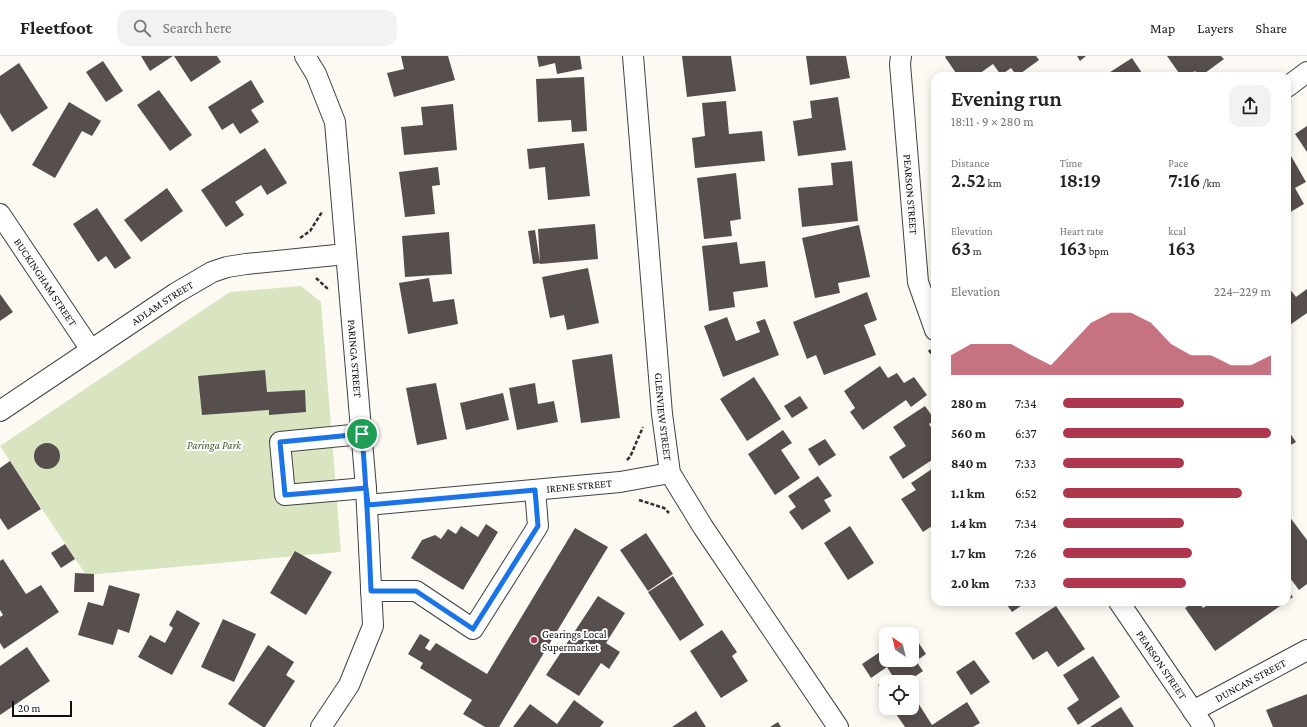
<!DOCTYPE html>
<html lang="en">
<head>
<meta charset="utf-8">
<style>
	:root { --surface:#fff; --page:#f2f2f2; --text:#222; --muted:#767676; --line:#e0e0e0; --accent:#af374d }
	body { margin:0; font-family:"Crimson Pro",serif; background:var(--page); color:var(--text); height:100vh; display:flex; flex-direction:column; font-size:15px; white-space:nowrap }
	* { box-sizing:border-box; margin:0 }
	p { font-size:13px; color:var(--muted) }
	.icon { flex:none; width:22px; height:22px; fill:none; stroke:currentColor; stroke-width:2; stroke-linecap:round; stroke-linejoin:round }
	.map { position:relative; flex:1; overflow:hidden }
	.details { position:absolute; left:931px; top:16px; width:360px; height:534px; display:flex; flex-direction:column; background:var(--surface); border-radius:12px; box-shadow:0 2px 10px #0003 }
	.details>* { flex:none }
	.needle { width:26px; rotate:325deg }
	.fabs { position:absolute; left:879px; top:571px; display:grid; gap:8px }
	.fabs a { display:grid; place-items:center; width:40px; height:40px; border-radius:8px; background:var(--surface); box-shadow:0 2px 10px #0003; font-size:20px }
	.scale { position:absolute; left:12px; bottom:10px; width:60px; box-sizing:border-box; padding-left:4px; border:2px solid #0f0f0f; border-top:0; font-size:11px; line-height:14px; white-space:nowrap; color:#0f0f0f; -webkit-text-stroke:3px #fff; paint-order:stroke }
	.pin { position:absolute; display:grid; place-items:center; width:34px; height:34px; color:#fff; margin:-17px; border:2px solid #fff; border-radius:50%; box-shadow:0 1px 4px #0007 }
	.round { display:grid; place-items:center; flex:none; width:42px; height:42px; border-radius:12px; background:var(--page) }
	.summary { display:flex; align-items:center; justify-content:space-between; height:68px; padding:0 20px }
	h1 { font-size:22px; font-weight:600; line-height:30px }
	.figures { display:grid; grid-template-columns:repeat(3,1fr); gap:6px; height:68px; padding:4px 20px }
	.figures div { display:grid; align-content:center }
	.figures b { font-size:20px; font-weight:600 }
	.figures small { font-size:11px; font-weight:400 }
	.figures p { font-size:11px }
	.chart { height:112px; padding:8px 20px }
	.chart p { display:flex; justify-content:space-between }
	.chart svg { width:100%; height:72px; margin-top:4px; fill:var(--accent); opacity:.7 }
	ul { padding:0 20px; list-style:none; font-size:13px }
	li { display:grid; grid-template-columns:64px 48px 1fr; align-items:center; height:30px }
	li i { height:10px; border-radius:5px; background:var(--accent) }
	header { display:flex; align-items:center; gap:24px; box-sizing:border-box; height:56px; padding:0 20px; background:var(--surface); border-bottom:1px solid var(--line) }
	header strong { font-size:19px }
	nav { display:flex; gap:22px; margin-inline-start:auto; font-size:14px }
	.search { width:280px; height:36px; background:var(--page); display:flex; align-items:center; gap:10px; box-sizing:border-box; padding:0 14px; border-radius:12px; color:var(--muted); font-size:15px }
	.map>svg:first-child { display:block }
	.green { fill:#d8e5c0 }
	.building { fill:#574f4d }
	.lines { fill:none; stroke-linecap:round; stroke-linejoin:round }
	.minor-casing { stroke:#424242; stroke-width:22 }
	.path { stroke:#313131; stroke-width:2.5; stroke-dasharray:4 2; stroke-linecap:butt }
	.minor { stroke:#fff; stroke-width:20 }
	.route-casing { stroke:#fff; stroke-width:8 }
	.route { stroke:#1a73e8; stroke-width:5 }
	.poi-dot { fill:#af374d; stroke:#fff; stroke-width:1.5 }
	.labels { text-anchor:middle; stroke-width:4; stroke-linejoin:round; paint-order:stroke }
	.street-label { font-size:11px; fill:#0f0f0f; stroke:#fff }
	.park-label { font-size:11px; font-style:italic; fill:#3a6027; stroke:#fff }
	.poi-label { font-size:11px; fill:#0f0f0f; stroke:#fff; text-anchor:start }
</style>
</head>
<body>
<header>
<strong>Fleetfoot</strong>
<div class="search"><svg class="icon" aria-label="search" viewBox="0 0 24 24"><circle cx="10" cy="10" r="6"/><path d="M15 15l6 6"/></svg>Search here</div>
<nav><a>Map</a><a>Layers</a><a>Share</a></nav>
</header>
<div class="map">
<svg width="1307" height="671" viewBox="0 0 1307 671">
	<rect width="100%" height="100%" fill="#fdfaf3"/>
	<path class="green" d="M301 230 321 246 341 496 86 519 0 390 230 236Z"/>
	<path class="building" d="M141 0H173L150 15Z
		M174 0H217L221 6 191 26Z
		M401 0H448L455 24 394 41 387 17 404 13Z
		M537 0H580L582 13 557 18 555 7 539 11Z
		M682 0H731L736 35 687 41Z
		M806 0H846L850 22 810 29Z
		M946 0H1036L1039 4 1017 20 1011 12 1001 19 993 8 976 20H958L945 1Z
		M1077 0H1086L1080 5Z
		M1167 0H1221L1224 3 1201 20H1199L1195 15 1188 20H1181Z
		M1132 2 1144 20H1104Z
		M103 5 123 35 106 46 86 16Z
		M19 7 48 52 12 76 0 57V20Z
		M584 21 587 75 572 76 571 64 538 66 536 23Z
		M251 24 264 46 251 54 259 66 240 78 233 67 222 74 208 51Z
		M159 34 192 79 170 95 137 49Z
		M838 41 846 94 798 100 793 65 812 62 810 45Z
		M726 45 729 78 762 75 765 105 695 112 692 82 705 80 702 47Z
		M69 46 101 65 92 80 82 75 55 122 32 109Z
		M453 48 457 94 404 99 401 71 423 69 421 51Z
		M1307 70V96L1295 78Z
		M584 87 590 140 548 144 545 111 529 113 527 93Z
		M265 92 287 127 267 139 261 129 235 146 244 159 226 171 201 134Z
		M1287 93 1306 126 1295 132 1304 148 1287 158Z
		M852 105 858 165 802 171 798 132 833 129 831 107Z
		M438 111 440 129 432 130 435 158 405 161 399 116Z
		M736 117 741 163 730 165 732 180 704 183 697 122Z
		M167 132 183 155 141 186 124 164Z
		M97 152 131 202 115 213 106 200 98 206 73 168Z
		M595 168 598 203 540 208 538 173Z
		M859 169 870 221 838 227 840 237 815 242 802 182Z
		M535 174 540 207 533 208 528 175Z
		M449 176 452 218 405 221 402 180Z
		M737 186 740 208 765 205 768 231 733 236 735 251 709 255 702 190Z
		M588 212 599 267 567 274 564 259 550 262 542 221Z
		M429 222 433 246 454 243 458 268 408 278 399 227Z
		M1289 232 1296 241 1307 233V257L1287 271V234Z
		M867 236 877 264 864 269 876 299 824 319 816 299 807 303 793 266Z
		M0 238 13 256 0 265Z
		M727 261 736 285 760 276 756 266 765 263 779 299 723 321 704 270Z
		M612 298 620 362 581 367 572 304Z
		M880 310 888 322 897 317 904 327 914 321 927 339 911 351 906 344 863 374 850 356 855 352 844 335Z
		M265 314 267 336 305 334 306 356 269 359V354L202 359 198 320Z
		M754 321 781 363 747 385 720 343Z
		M436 327 447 383 417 389 406 332Z
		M535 327 538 348 554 345 558 366 517 374 509 332Z
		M503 337 509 364 466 374 460 347Z
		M800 340 808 352 792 362 784 350Z
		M925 350 935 364 929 368 935 378V402L903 423 889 401 906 390 893 371Z
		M1287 373 1296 386 1287 391Z
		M783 374 792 387 781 394 800 422 775 439 748 398Z
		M825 383 836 399 819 410 808 393Z
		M34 400a13 13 0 1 1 26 0a13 13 0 1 1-26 0Z
		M10 405 41 453 8 474 0 462V412Z
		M935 411V468L923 476 901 443 916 434 911 427Z
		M818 420 832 440 824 444 831 455 802 474 789 456 796 451 788 440Z
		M1289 460 1307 484V528L1299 534 1287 518V462Z
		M486 468 498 476 463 534 411 502 422 484 435 479 441 483 448 473 456 478 461 470 478 481Z
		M850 470 874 507 848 524 824 487Z
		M575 472 608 491 499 671H485L463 658 472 644 420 612 423 607 408 598 420 578 430 584 425 592 430 595 436 587 487 618Z
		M646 477 673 518 648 535 620 494Z
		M65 488 75 503 61 512 51 497Z
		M295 495 332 516 306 559 270 537Z
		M3 503 26 538 41 529 59 556 4 593 0 587V561L3 559 0 554V505Z
		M75 517 94 518V536H74Z
		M673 520 704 569 680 585 648 536Z
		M109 529 140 538 129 577 118 573 113 589 78 579 88 546 103 550Z
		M1287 533 1293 541 1287 545Z
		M598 540 625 557 606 587 620 596 609 613 601 607 579 640 546 619Z
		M1005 546H1027L1012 556Z
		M1194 546H1199L1203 552 1212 546H1243L1244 547 1246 546H1286L1215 595 1185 552Z
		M1056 550 1085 593 1058 611 1047 595 1033 604 1015 577Z
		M177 554 200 567 172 619 138 601 150 579 165 587 173 572 169 569Z
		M223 563 256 578 234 626 201 611Z
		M722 574 737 596 732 600 748 625 721 642 690 595Z
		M911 575 926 598 916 605 923 615 907 626H886V641L878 629 892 619 887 611 871 622 862 608 886 592V604H912V578H907Z
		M268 589 294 606 286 619 295 625 265 671H263L228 648Z
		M27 591 50 625 0 659V610Z
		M1093 600 1120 641 1078 669 1067 652 1079 644 1063 619Z
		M974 604 990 626 971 639 956 616Z
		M1307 638V671H1273L1266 654Z
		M915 642 932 669 967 646 980 667 973 671H905L894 655 899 652H912V644Z
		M574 644 604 666 600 671H513L530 648 557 668Z
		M1121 651 1134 671H1090Z
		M696 655 706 671H672Z
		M778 666 781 671H770Z"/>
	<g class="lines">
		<defs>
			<g id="minor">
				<path id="s1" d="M305 0 316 18 335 66 366 432 373 570 349 629 321 671"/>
				<path id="s2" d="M633 0 662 358 670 417 703 471 838 671"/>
				<path id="s3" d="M901 0 900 8 918 226 935 274"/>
				<path d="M1287 31 1307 16"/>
				<path id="s4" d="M0 158 91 294"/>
				<path id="s5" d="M0 355 176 237 212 216 227 211 246 208 346 198"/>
				<path d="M362 378 280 386 285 439 366 432"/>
				<path id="s6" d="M367 449 620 426 670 417"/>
				<path d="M371 535H416L473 573 538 470 535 434"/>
				<path id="s7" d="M1119 546 1204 671"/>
				<path id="s8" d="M1193 655 1307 594"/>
			</g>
		</defs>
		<use href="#minor" class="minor-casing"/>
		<path class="path" d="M300 182 310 175 322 156
			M316 222 328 233
			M929 294 935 303
			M627 404 630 401 643 371
			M639 444 664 452 669 457"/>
		<use href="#minor" class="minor"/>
	</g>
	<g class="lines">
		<defs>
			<path id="route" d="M362 378C366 430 369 482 371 535H416L473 573 538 470 535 434 368 449 366 432 285 439 280 386 362 378"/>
		</defs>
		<use href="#route" class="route-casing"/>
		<use href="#route" class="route"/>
	</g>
	<circle class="poi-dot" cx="534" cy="584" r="4"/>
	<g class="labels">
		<g class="street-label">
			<text dy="4" stroke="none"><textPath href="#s3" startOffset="139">PEARSON STREET</textPath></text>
			<text dy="4" stroke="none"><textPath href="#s4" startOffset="82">BUCKINGHAM STREET</textPath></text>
			<text dy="4" stroke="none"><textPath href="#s5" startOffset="195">ADLAM STREET</textPath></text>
			<text dy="4" stroke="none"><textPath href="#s1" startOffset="310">PARINGA STREET</textPath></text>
			<text dy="4" stroke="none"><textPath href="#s2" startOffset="362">GLENVIEW STREET</textPath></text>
			<text dy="4" stroke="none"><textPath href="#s6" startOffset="213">IRENE STREET</textPath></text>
			<text dy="4" stroke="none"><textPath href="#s7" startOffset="76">PEARSON STREET</textPath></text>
			<text dy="4" stroke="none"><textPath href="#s8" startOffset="65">DUNCAN STREET</textPath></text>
		</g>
		<g class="park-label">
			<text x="214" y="393">Paringa Park</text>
		</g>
		<g class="poi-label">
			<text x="542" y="582">Gearings Local<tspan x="542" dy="13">Supermarket</tspan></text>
		</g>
	</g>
</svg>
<div class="fabs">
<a><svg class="needle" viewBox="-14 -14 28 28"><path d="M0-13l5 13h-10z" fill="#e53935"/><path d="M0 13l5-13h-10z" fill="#767676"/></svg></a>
<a><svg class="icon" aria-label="locate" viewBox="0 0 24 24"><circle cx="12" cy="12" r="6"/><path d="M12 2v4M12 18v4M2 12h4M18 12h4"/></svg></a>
</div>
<div class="scale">20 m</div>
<div class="pin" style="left:362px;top:378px;background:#1e9e55"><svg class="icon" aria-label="arrive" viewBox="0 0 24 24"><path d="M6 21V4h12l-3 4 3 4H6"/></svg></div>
<section class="details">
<div class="summary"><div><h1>Evening run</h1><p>18:11 · 9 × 280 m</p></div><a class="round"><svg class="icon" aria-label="share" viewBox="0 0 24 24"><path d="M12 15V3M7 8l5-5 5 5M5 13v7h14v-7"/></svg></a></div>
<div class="figures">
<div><p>Distance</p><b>2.52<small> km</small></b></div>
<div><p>Time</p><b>18:19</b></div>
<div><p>Pace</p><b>7:16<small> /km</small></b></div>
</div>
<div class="figures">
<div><p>Elevation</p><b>63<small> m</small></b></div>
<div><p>Heart rate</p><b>163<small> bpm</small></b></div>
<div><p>kcal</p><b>163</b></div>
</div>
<div class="chart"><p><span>Elevation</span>224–229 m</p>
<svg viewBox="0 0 160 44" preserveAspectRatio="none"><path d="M0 44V32L10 25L20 25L30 25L40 32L50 38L60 25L70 12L80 6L90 6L100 12L110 25L120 32L130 32L140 38L150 38L160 32V44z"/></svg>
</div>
<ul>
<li><b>280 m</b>7:34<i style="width:58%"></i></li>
<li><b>560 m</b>6:37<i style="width:100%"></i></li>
<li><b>840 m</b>7:33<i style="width:58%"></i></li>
<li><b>1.1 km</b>6:52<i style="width:86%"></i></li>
<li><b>1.4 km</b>7:34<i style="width:58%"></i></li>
<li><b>1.7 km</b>7:26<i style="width:62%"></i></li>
<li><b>2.0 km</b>7:33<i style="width:59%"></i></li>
</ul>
</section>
</div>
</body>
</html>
